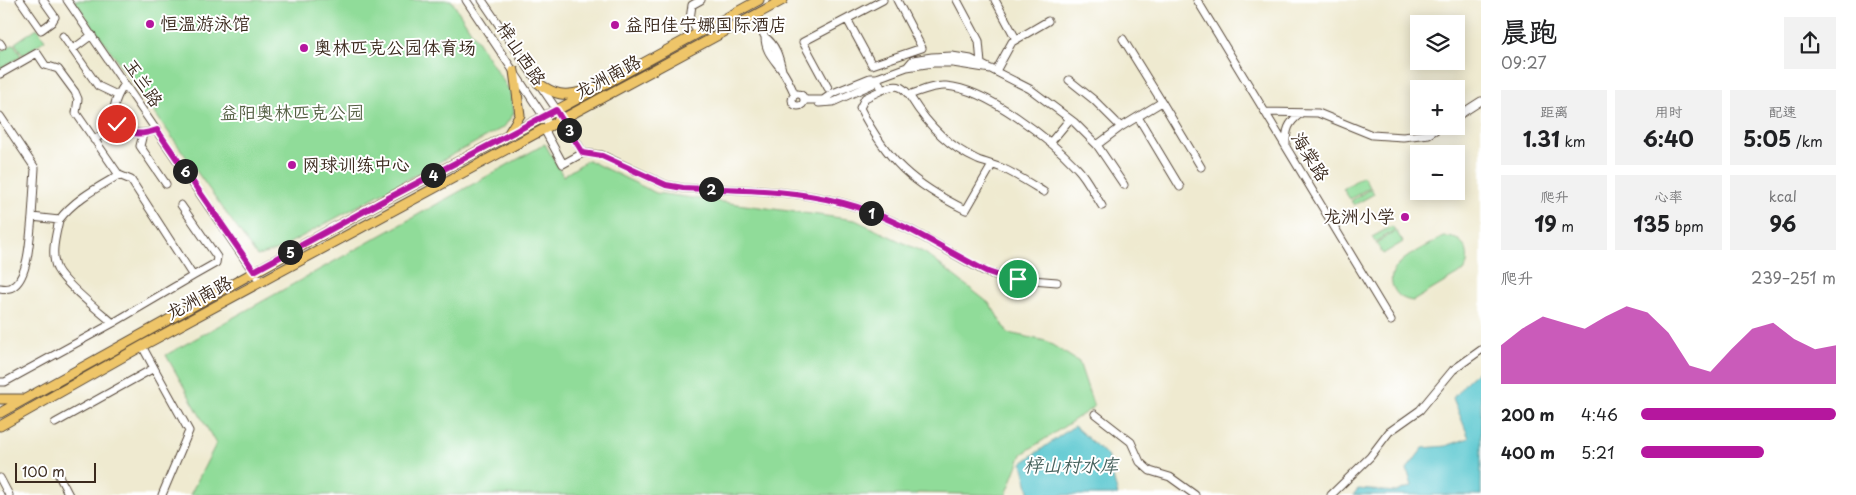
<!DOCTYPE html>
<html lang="zh">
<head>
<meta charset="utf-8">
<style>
	:root { --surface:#fff; --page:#f2f2f2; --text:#202124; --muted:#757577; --accent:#b5179e }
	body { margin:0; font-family:"Playpen Sans","LXGW WenKai TC",sans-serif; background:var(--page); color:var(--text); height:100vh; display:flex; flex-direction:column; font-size:19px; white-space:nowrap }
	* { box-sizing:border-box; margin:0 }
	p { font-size:16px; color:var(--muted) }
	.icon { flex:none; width:28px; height:28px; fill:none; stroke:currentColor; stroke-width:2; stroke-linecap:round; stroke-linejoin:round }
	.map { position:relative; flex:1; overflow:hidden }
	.drawer { display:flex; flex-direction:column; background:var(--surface); width:375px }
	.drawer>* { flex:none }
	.tools { position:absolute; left:1410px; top:15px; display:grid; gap:10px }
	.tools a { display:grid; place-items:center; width:55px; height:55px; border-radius:0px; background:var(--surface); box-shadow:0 2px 12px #0003; font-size:25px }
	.scale { position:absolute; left:15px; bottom:12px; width:81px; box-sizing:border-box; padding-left:5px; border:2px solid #3b2a1e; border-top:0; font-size:14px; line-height:18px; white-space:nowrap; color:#3b2a1e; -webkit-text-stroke:4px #fff; paint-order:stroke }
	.pin { position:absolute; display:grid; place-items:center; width:42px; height:42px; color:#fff; margin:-21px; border:2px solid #fff; border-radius:50%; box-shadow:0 1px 5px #0007 }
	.km { position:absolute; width:25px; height:25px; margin:-12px; border-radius:50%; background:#222; color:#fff; font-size:14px; line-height:25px; text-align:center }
	.round { display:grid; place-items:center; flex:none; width:52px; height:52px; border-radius:0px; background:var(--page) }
	.headline { display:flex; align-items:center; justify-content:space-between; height:85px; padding:0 20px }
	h1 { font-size:28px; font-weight:700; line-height:38px }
	.stats { display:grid; grid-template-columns:repeat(3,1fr); gap:8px; height:85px; padding:5px 20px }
	.stats div { display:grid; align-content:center; border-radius:0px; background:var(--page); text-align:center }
	.stats b { font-size:21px; font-weight:700 }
	.stats small { font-size:14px; font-weight:400 }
	.stats p { font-size:14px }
	.chart { height:140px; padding:10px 20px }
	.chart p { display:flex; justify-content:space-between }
	.chart svg { width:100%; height:90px; margin-top:5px; fill:var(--accent); opacity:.7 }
	ul { padding:0 20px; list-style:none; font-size:16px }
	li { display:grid; grid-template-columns:80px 60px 1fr; align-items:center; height:38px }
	li i { height:12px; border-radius:6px; background:var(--accent) }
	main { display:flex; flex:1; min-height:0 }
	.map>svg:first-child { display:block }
	.green { fill:#90dc99; stroke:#66835c }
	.water { fill:#5bc8d0; stroke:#4b7977 }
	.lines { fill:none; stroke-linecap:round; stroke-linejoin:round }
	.minor-casing { stroke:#564739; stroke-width:9 }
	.major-casing { stroke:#564739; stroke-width:11 }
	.minor { stroke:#fff; stroke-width:7 }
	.major { stroke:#eec569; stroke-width:9 }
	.route-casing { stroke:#fff; stroke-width:10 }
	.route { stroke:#b5179e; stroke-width:6 }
	.poi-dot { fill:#b5179e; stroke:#fff; stroke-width:2 }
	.labels { text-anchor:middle; stroke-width:4; stroke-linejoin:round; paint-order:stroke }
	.poi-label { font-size:18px; fill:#3b2a1e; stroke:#fff; text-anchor:start }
	.street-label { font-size:18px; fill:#3b2a1e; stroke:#fff }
	.park-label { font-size:18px; fill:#545f43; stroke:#fff }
	.water-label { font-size:19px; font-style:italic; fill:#46615c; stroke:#fff }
</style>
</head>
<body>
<main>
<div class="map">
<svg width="1481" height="495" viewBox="0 0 1481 495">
	<rect width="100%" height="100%" fill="#fff"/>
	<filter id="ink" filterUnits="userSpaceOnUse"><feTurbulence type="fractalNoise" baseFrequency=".02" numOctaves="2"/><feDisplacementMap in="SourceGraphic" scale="10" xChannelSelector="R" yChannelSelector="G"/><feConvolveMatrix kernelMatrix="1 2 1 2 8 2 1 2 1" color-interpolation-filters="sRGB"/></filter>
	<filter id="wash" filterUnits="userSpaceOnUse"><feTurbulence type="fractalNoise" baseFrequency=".0096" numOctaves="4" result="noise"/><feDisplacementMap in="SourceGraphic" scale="20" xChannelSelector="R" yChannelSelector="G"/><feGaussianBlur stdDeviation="1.12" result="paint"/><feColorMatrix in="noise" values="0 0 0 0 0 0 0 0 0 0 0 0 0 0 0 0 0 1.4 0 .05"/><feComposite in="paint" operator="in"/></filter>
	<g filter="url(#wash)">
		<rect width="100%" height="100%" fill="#efead0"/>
		<path class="green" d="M74 0H451L511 93 514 113 504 127 275 251 257 256Z
			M37 28 45 40 23 55 15 43Z
			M14 44 21 56 0 69V52Z
			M545 144 563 176 588 160 656 193 855 220 925 253 990 304 1008 333 1046 341 1079 362 1094 407 1022 454 1006 495 918 493 914 495H190L216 444 166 355Z
			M1363 176 1370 187 1350 199 1343 189Z
			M1371 188 1374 194 1354 205 1351 201Z
			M1392 226 1395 230 1375 242 1372 237Z
			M1396 231 1403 242 1383 254 1376 243Z
			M1443 237C1464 236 1472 251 1465 270L1413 301C1405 300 1398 297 1394 289 1380 264 1426 247 1443 237Z"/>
		<path class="water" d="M1481 369V495H1353L1358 489 1396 492 1412 486 1407 469 1423 448 1446 446 1469 438 1453 398 1468 380Z
			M1074 426 1107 455 1118 495H1030L1022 463Z"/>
	</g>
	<g filter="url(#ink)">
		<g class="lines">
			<defs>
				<path id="minor" d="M20 0 41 30 52 22 55 17 43 0
					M67 0 261 283
					M466 0 550 126
					M482 0 563 119 583 153 563 164 544 129
					M883 0 847 19 872 65 922 48 897 0
					M957 0 979 41 981 64
					M995 0 1016 39
					M1197 0 1265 112 1318 113 1372 135 1403 137 1429 134 1442 126
					M754 16 765 37
					M698 33 690 19 692 5 701 0
					M63 36 98 86 117 95
					M0 43 2 46
					M73 49 92 35
					M991 69 953 63H933L907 67 913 60 932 57 952 56 971 59 1030 89 1074 122 1097 145 1124 185
					M782 70C779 57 776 45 765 37 765 51 773 58 781 69 787 77 791 86 795 95
					M996 71 1012 42 1048 21
					M0 74 37 53 45 65 58 69 75 92 78 99 76 113 119 175C97 188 75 199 59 220L32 217 35 168 0 116
					M877 78 882 90C896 84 902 84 911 98 927 124 949 147 978 160 986 163 995 165 1004 169 1017 175 1031 184 1044 192
					M1069 80 1094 100 1121 127
					M125 84C101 117 117 142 157 130
					M828 88 803 42 847 19
					M882 90 865 98 860 108C887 161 913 184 966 210L992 165
					M792 100a6 6 0 1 1 12 0a6 6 0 1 1-12 0Z
					M909 95C921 91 933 85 946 86 987 89 1049 138 1077 168 1087 178 1094 194 1102 206
					M804 100H823L833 93 870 78H877L907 67
					M1162 102 1201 167
					M819 103 833 102 873 84 877 78
					M1265 112 1391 321
					M1138 117 1180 187
					M1456 117 1481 101
					M143 134 140 146 166 184
					M94 140 117 124
					M1050 143 1070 119
					M1097 145 1121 127 1162 102 1123 39
					M1286 145C1286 130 1288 123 1300 114
					M583 153 602 155 666 185 683 188C736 190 791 189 843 203 894 216 941 248 988 273L1006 278 1057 282
					M119 175 131 180 193 276 216 263 217 257 181 205
					M59 220C56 235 50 254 57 269 65 284 99 311 113 323L193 276
					M0 288C5 289 11 289 15 285 29 274 30 234 32 217
					M142 346 154 368
					M0 382H5L113 323
					M1095 414 1131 442 1140 462 1150 471 1170 477 1195 495
					M55 423 154 368 189 431 162 495
					M58 474 69 495
					M0 478 9 495
					M1331 495 1370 457 1389 432 1420 410 1453 370 1481 350"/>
				<path id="major" d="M538 83C555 95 564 97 584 91
					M509 133 520 115 514 71
					M0 399H22
					M0 413 381 202 557 110 759 0
					M0 426 142 346 783 0"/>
			</defs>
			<use href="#minor" class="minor-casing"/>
			<use href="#major" class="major-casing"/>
			<use href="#minor" class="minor"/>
			<use href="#major" class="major"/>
		</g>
	</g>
	<g class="lines" filter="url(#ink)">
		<defs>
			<path id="route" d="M117 124C129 136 142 135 157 130L254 271 381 202 556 110 583 153 602 156 666 185 683 188C736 190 791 189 843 203 894 216 941 248 988 272L1006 278 1018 279"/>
		</defs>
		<use href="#route" class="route-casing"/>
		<use href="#route" class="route"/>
	</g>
	<g class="poi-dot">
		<circle cx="150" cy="24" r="5"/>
		<circle cx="615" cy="25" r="5"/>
		<circle cx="304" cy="48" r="5"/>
		<circle cx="292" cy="165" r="5"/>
		<circle cx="1405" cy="217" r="5"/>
	</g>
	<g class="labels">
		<g class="poi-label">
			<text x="160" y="30">恒温游泳馆</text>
			<text x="625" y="31">益阳佳宁娜国际酒店</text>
			<text x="314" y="54">奥林匹克公园体育场</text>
			<text x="302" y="171">网球训练中心</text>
			<text x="1395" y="223" text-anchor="end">龙洲小学</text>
		</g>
		<g class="street-label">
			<text transform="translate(521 54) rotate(56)" y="6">梓山西路</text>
			<text transform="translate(608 77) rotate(-28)" y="6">龙洲南路</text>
			<text transform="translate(143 83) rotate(56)" y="6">玉兰路</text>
			<text transform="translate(1310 157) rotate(58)" y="6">海棠路</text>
			<text transform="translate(199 298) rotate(-28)" y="6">龙洲南路</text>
		</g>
		<g class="park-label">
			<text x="292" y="119">益阳奥林匹克公园</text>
		</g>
		<g class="water-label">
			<text x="1071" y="472">梓山村水库</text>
		</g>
	</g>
</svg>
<div class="tools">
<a><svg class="icon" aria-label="layers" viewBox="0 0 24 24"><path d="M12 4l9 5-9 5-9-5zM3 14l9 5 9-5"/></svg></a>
<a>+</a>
<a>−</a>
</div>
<div class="scale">100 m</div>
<div class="pin" style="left:1018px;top:279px;background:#1e9e55"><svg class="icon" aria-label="arrive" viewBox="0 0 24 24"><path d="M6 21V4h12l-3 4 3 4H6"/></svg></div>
<div class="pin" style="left:117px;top:124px;background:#d93025"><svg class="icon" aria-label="check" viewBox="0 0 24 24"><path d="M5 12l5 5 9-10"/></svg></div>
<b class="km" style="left:871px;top:213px">1</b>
<b class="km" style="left:711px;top:189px">2</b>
<b class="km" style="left:569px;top:130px">3</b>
<b class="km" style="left:433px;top:175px">4</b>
<b class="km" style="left:290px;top:252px">5</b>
<b class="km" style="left:185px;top:171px">6</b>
</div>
<section class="drawer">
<div class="headline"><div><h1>晨跑</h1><p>09:27</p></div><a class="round"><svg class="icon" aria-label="share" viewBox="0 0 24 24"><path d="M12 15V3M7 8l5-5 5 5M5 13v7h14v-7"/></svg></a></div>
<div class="stats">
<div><p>距离</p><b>1.31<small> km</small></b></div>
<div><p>用时</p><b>6:40</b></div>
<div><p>配速</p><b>5:05<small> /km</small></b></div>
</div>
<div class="stats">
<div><p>爬升</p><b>19<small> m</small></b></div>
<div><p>心率</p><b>135<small> bpm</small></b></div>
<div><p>kcal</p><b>96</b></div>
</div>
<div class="chart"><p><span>爬升</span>239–251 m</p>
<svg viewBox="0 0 160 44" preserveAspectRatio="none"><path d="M0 44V25L10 17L20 11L30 14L40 17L50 11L60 6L70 9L80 19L90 35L100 38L110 27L120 17L130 14L140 22L150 27L160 25V44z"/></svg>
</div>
<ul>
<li><b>200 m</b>4:46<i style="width:100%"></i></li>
<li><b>400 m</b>5:21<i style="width:63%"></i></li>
</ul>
</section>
</main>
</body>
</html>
